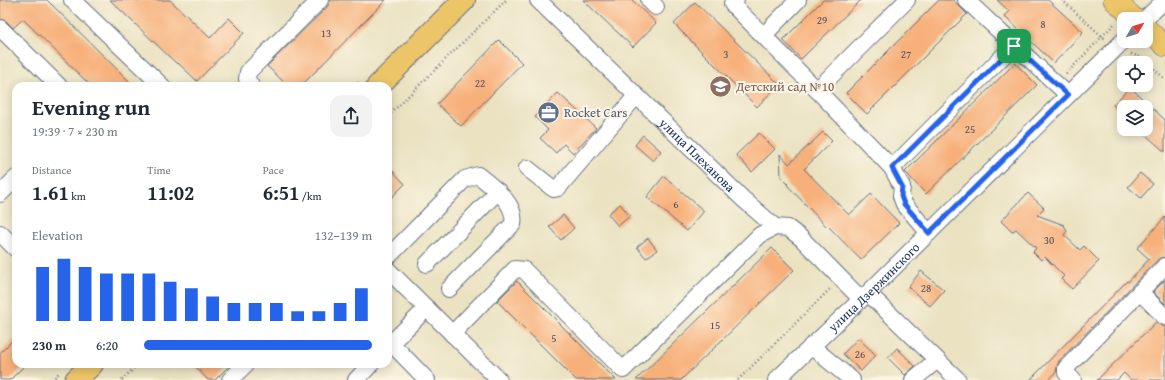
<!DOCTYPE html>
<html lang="en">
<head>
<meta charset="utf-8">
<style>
	:root { --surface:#fff; --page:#f2f2f3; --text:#1f2937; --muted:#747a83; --accent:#2563eb }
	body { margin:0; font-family:"Gentium Book Plus",serif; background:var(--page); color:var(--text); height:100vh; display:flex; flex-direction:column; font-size:15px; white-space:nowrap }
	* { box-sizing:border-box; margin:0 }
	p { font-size:13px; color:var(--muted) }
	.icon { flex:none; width:22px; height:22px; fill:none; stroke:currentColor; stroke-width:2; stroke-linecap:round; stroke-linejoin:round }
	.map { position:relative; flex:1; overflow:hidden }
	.drawer { position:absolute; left:12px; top:82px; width:380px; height:286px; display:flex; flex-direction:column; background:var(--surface); border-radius:12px; box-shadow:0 2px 10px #0003 }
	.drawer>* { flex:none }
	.needle { width:26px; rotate:52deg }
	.controls { position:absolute; left:1117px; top:12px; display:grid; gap:8px }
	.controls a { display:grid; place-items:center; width:36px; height:36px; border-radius:8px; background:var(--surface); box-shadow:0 2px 10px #0003; font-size:20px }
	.pin { position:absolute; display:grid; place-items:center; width:34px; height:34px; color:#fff; margin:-17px; border-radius:8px; box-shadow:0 2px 6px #0006 }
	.round { display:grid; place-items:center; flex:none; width:42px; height:42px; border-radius:12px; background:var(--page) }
	.head { display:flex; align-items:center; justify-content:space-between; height:68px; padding:0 20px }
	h1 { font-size:22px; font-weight:700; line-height:30px }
	.stats { display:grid; grid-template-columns:repeat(3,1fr); gap:6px; height:68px; padding:4px 20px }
	.stats div { display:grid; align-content:center }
	.stats b { font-size:20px; font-weight:700 }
	.stats small { font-size:11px; font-weight:400 }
	.stats p { font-size:11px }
	.chart { height:112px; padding:8px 20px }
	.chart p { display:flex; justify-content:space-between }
	.chart svg { width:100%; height:72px; margin-top:4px; stroke:var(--accent); stroke-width:6 }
	ul { padding:0 20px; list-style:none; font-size:13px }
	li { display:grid; grid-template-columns:64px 48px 1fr; align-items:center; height:30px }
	li i { height:10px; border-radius:5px; background:var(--accent) }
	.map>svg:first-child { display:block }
	.building { fill:#f7b07a }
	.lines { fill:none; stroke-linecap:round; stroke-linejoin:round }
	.minor-casing { stroke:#636e81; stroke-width:18 }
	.major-casing { stroke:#636e81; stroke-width:22 }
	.highway-casing { stroke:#636e81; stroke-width:24 }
	.path { stroke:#636e81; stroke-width:2.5; stroke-dasharray:1 3; stroke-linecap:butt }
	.minor { stroke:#fff; stroke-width:16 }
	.major { stroke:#edc569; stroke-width:21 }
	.highway { stroke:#edc569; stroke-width:22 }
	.route-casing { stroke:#fff; stroke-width:8 }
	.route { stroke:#2563eb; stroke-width:5 }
	.labels { text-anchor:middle; stroke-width:4; stroke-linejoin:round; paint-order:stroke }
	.number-label { font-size:11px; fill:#524f65 }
	.education-label { font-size:13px; fill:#785e54; stroke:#fcf5e5; text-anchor:start }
	.service-label { font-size:13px; fill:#4e5e75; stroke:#fcf5e5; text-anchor:start }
	.street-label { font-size:13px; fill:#1b2f5e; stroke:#fcf5e5 }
</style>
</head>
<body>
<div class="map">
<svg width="1165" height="380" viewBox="0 0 1165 380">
	<rect width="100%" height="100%" fill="#fcf5e5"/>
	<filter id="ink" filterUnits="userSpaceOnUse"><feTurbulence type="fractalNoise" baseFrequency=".025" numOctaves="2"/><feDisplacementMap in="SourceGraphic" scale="8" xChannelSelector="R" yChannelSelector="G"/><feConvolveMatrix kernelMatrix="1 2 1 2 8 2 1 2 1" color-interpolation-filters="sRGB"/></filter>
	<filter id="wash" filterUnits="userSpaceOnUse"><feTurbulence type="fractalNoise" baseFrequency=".012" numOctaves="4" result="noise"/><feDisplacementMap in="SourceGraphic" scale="16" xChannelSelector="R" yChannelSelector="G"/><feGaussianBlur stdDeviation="0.9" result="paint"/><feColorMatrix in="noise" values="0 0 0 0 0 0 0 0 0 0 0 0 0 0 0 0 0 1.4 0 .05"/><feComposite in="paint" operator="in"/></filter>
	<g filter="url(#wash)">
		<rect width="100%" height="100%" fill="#eae2c1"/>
		<g id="blocks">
			<path class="building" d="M0 0H47L134 86H91L23 19 13 28 6 21 0 19Z
				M110 0H170L210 38 229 18 244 33 197 81 178 63 177 64Z
				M331 0H386L301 86H288L267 66 327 7Z
				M583 0H632L656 23 633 47Z
				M823 0H861L801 59 783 40Z
				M939 0H953L967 14 867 114 846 93Z
				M997 0H1048L1083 32 1054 63 1004 16 1009 11Z
				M695 2 779 84 757 107 674 24Z
				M499 40 522 63 461 126 437 104Z
				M1015 63 1037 85 926 194 905 172Z
				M1130 87 1165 120V152L1139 129H1146V107H1124V115L1113 105Z
				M558 93 596 128 573 153 564 144 556 153 540 138 548 130 535 117Z
				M823 132 832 141 804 169 849 215 871 194 899 223 861 260 828 226 827 227 787 185 788 184 781 177 780 154 789 164Z
				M759 133 775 149 752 172 736 155Z
				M643 135 661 151 653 161 635 145Z
				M388 166 405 184 388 201Z
				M1140 173 1153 184 1141 198 1128 187Z
				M664 176 704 211 687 231 647 197Z
				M1028 193 1044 208 1037 215 1064 225 1067 231 1064 235 1080 250 1084 246 1099 261 1072 289 1061 279 1064 276 1045 257 1041 260 1033 252 1036 248 1016 229 1012 232 1001 221Z
				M620 204 630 216 618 226 608 214Z
				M563 215 574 228 561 240 549 227Z
				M1165 217V257L1158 259 1059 361 1057 367 1056 372 1049 380H1030L1127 281 1128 282 1149 259 1137 248Z
				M648 238 657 250 646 258 637 247Z
				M772 248 794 270 681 380H636Z
				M921 271 944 290 930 306 908 287Z
				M1165 280V304L1153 292Z
				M517 281 616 380H576L497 301Z
				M1156 322 1162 326H1165V380H1131L1124 373 1117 380H1097Z
				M16 337V364H26L10 380H0V353Z
				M858 338 876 355 861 371 843 354Z
				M897 348 915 366 905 375 888 358Z
				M193 364H231L215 380H208Z"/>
		</g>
	</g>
	<g filter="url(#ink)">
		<use href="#blocks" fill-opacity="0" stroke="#636e81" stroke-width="1"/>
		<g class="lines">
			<defs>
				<g id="minor">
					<path d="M72 0 162 86"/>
					<path id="s1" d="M538 0 743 199 775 227 788 228 801 238 861 299"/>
					<path d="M649 0 656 7"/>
					<path d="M736 0 732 4 817 90 892 168 902 187 901 196 904 204 929 233"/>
					<path d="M966 0 1068 95"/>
					<path d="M1145 19 1165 0"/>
					<path d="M0 28 59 86"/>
					<path d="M764 35 798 0"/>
					<path d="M251 86 247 79 248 72 320 0"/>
					<path d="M817 90 907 0"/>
					<path d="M527 168 551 187 554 189 558 188 636 96"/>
					<path d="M892 168 1014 45"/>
					<path d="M0 194 16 178"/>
					<path d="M0 233 16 249"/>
					<path d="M388 257 465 179 478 175C492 187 517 203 513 224L449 289"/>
					<path d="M427 264 498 191"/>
					<path d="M388 270 499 380"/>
					<path d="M1140 292 1165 317"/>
					<path d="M868 293 958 380"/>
					<path d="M427 308 391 343 427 380"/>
					<path d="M452 334 515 269 524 270 623 370 760 235 775 227"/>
					<path d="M811 346 852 380"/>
					<path d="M230 380 246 364"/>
					<path d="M356 380 371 364"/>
					<path id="s2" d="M776 380 868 293 1124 40"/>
					<path d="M913 380 937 360"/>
					<path d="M1073 380 1066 373V368L1165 266"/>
				</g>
				<path id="major" d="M1114 0 1135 19
					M1146 28 1165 46"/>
				<path id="highway" d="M378 86 464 0
					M76 380 92 364"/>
			</defs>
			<use href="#minor" class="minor-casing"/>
			<use href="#major" class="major-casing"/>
			<use href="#highway" class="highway-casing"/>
			<path class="path" d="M1062 0 1105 39
				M1131 54 1141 57 1165 79
				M1066 74 1115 23
				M355 86 360 81
				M388 116 506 0
				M52 380 59 373
				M122 380 138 364
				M738 380 831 288"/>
			<use href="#minor" class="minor"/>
			<use href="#major" class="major"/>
			<use href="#highway" class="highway"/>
		</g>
	</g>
	<g class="lines" filter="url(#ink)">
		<defs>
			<path id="route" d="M1014 46 1068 95 929 233 904 204 901 196 902 187 892 168Z"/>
		</defs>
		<use href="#route" class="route-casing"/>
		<use href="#route" class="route"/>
	</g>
	<defs>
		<symbol id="school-disc" viewBox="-11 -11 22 22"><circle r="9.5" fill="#8d6e63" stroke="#fcf5e5"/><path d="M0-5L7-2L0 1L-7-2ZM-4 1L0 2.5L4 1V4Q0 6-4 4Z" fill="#fff"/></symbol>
		<symbol id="office-disc" viewBox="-11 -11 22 22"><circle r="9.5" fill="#5c6f8a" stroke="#fcf5e5"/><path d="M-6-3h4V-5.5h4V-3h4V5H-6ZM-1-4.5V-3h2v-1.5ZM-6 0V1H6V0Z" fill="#fff"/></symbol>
	</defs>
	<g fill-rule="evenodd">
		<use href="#school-disc" x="708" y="74" width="25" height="25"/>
		<use href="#office-disc" x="536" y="100" width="25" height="25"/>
	</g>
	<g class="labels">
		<g class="number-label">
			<text x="822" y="24">29</text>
			<text x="1043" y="28">8</text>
			<text x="326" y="37">13</text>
			<text x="726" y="58">3</text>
			<text x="906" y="58">27</text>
			<text x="480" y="87">22</text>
			<text x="970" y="133">25</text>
			<text x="676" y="208">6</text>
			<text x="1049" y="244">30</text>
			<text x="926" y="292">28</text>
			<text x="715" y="329">15</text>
			<text x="554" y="342">5</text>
			<text x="860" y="358">26</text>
		</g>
		<g class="education-label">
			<text x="736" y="91">Детский сад №10</text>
		</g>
		<g class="service-label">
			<text x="564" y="117">Rocket Cars</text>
		</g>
		<g class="street-label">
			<text dy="5" stroke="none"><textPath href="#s1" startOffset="222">улица Плеханова</textPath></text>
			<text dy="5" stroke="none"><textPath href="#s2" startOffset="135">улица Дзержинского</textPath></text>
		</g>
	</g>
</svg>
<div class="controls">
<a><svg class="needle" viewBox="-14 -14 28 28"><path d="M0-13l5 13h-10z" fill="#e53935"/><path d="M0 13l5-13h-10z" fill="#747a83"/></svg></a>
<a><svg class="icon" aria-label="locate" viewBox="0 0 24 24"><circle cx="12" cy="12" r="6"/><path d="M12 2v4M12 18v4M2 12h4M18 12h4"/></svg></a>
<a><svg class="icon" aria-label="layers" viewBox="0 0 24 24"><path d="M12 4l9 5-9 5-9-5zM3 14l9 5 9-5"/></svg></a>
</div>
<div class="pin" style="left:1014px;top:46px;background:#1e9e55"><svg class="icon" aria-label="arrive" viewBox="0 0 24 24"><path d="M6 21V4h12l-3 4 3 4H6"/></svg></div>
<section class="drawer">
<div class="head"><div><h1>Evening run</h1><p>19:39 · 7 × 230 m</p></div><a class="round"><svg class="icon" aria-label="share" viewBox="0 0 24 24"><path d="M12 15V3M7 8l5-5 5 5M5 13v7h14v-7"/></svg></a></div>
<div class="stats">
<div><p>Distance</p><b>1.61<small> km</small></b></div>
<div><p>Time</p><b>11:02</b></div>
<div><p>Pace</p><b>6:51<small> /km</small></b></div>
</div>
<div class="chart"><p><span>Elevation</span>132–139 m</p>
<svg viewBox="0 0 160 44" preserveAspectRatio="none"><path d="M5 44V11M15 44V6M25 44V11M35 44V15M45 44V15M55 44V15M65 44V20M75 44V24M85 44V29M95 44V33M105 44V33M115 44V33M125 44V38M135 44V38M145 44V33M155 44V24"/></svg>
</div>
<ul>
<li><b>230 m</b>6:20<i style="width:100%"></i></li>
</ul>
</section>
</div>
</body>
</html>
